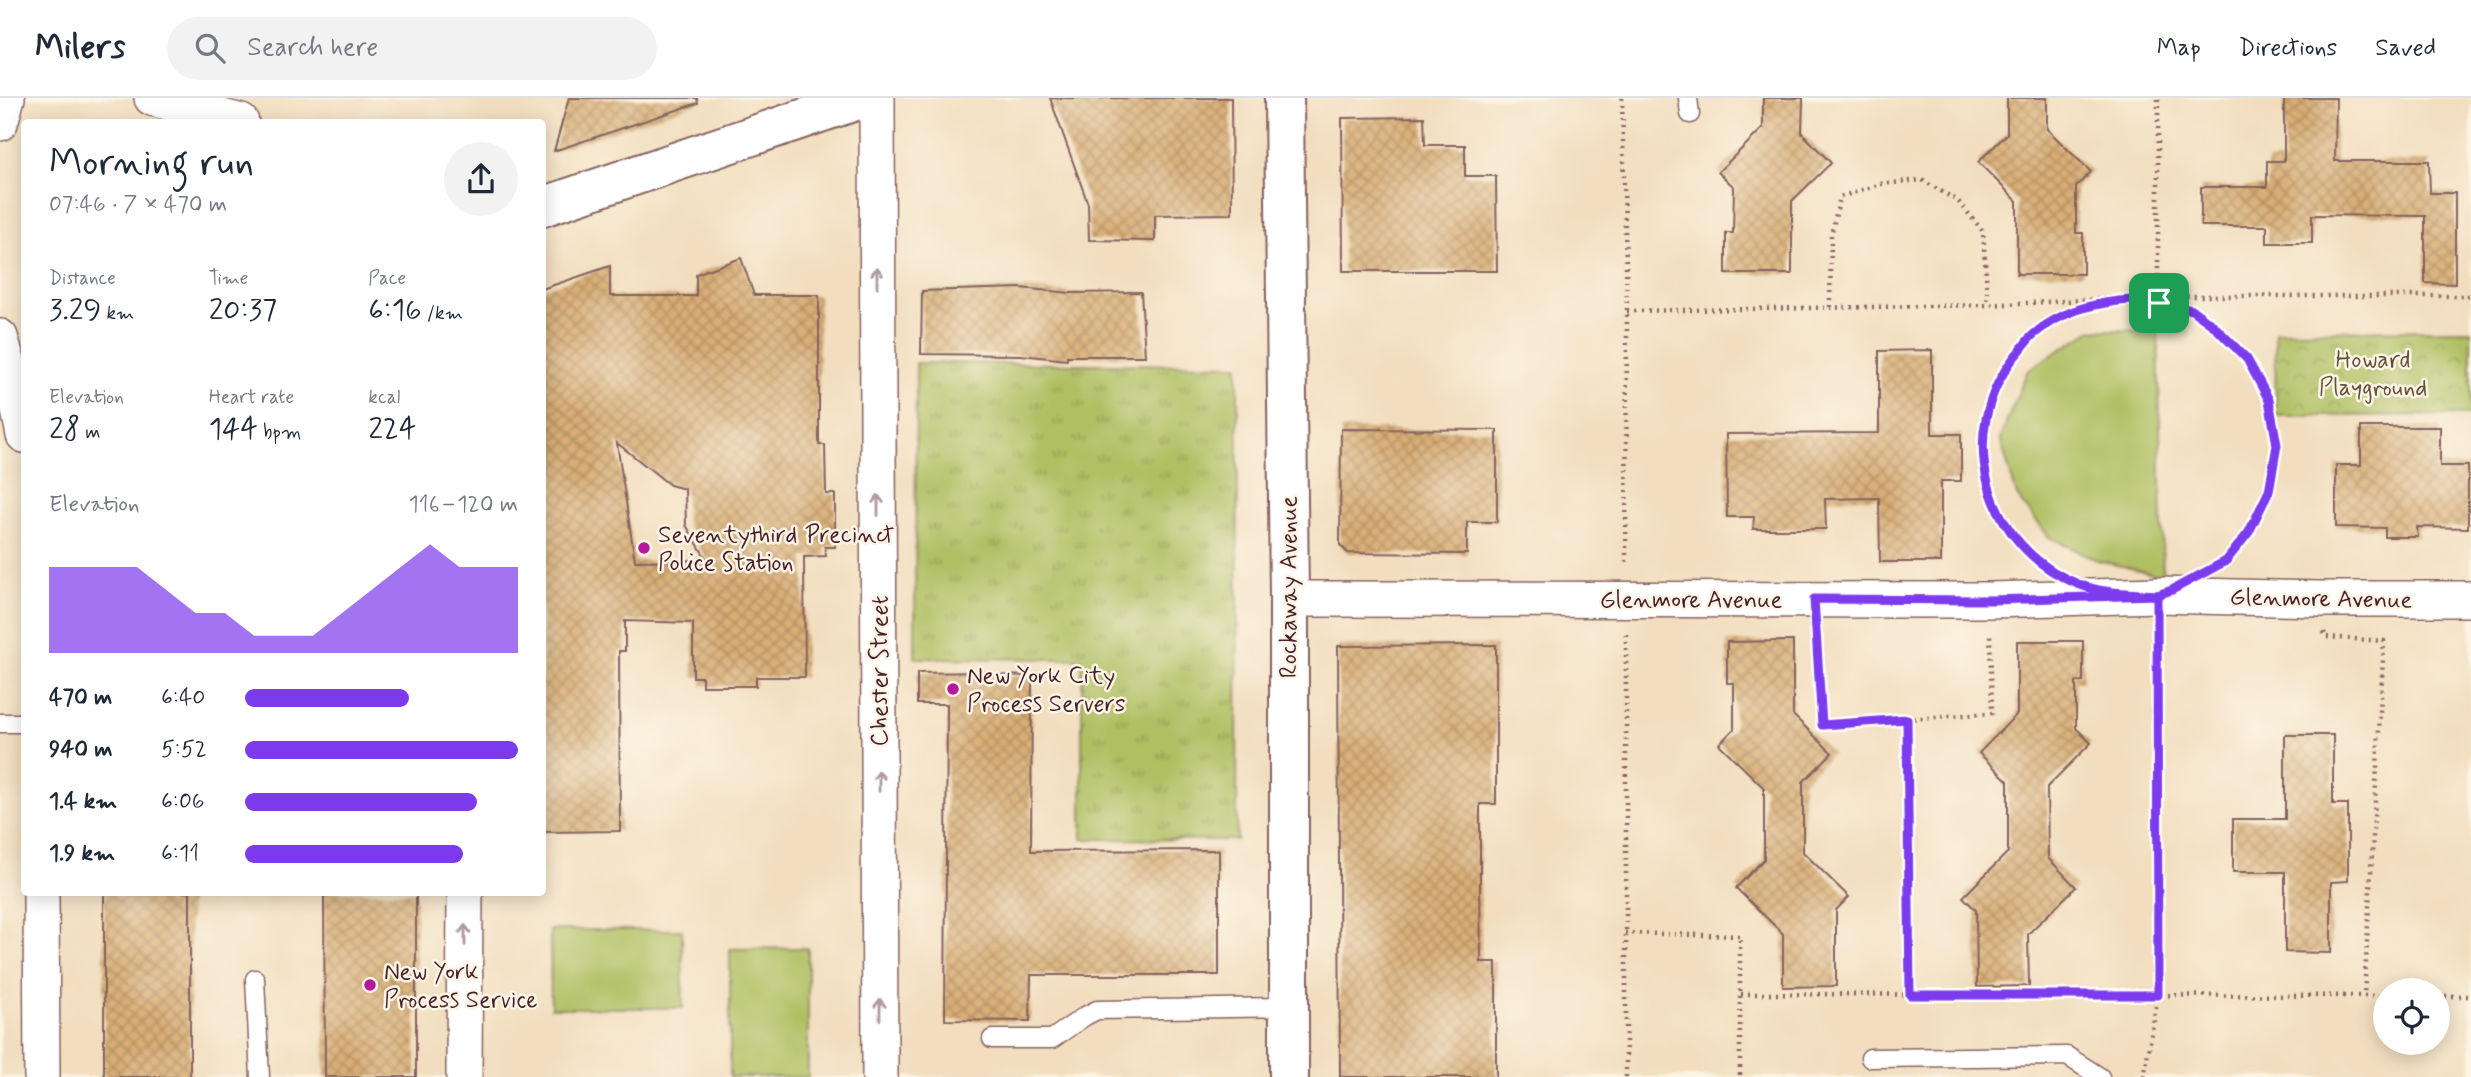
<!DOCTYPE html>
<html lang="en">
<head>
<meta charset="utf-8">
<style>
	:root { --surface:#fff; --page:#f2f2f3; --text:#1f2937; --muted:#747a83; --line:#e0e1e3; --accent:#7c3aed }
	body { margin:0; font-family:Mynerve,sans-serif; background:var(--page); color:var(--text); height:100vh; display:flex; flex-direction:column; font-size:26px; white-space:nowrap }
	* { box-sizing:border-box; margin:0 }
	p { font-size:23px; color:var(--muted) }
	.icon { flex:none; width:38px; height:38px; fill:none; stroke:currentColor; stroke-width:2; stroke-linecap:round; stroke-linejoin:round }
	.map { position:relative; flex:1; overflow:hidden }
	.sheet { position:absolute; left:21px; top:21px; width:525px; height:777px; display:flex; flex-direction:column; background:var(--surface); border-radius:7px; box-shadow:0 4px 18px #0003 }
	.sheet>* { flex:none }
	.buttons { position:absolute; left:2373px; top:880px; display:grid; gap:14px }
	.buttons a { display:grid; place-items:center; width:77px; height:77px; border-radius:50%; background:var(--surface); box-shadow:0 4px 18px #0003; font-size:35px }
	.pin { position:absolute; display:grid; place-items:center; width:60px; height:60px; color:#fff; margin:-30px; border-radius:14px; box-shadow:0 4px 10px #0006 }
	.round { display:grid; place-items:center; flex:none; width:74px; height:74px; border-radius:37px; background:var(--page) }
	.head { display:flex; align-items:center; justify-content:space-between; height:119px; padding:0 28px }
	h1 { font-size:38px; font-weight:600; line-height:52px }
	.figures { display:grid; grid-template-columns:repeat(3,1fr); gap:10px; height:119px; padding:7px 28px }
	.figures div { display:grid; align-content:center }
	.figures b { font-size:30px; font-weight:600 }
	.figures small { font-size:19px; font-weight:400 }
	.figures p { font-size:19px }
	.chart { height:196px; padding:14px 28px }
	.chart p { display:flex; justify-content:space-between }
	.chart svg { width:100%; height:126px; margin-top:7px; fill:var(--accent); opacity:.7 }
	ul { padding:0 28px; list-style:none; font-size:23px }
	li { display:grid; grid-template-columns:112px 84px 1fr; align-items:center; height:52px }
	li i { height:18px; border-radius:9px; background:var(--accent) }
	header { display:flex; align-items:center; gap:42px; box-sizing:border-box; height:98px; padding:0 35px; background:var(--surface); border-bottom:2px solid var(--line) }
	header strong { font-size:33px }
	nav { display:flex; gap:38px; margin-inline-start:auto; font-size:24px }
	.search { width:490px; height:63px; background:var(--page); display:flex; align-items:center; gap:18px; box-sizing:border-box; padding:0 24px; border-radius:38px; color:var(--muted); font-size:26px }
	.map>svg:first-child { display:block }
	.grass { fill:url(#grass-tufts); stroke:#7c6f46; stroke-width:2 }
	.park { fill:url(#park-crowns); stroke:#7c6f46; stroke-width:2 }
	.garden { fill:#afbf62; stroke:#7c6f46; stroke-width:2 }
	.building { fill:url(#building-cross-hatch); fill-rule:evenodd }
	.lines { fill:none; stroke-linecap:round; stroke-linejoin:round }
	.lane-casing { stroke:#85625f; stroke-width:21 }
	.street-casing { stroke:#85625f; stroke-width:38 }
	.secondary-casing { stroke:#85625f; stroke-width:42 }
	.path { stroke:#85625f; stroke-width:4.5; stroke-dasharray:2 5; stroke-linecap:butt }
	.lane { stroke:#fff; stroke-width:18 }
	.street { stroke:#fff; stroke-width:35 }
	.secondary { stroke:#fff; stroke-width:38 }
	.oneway { stroke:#ae9aa0 }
	.route-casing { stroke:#fff; stroke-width:14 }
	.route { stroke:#7c3aed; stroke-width:9 }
	.poi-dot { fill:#b5179e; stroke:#fcf5e5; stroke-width:2.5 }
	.labels { text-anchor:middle; stroke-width:5; stroke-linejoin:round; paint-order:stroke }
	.park-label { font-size:24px; fill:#684f3c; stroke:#fcf5e5 }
	.poi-label { font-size:24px; fill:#4a1f2b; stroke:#fcf5e5; text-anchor:start }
	.street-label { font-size:24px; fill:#4a1f2b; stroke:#fcf5e5 }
</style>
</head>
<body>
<header>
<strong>Milers</strong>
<div class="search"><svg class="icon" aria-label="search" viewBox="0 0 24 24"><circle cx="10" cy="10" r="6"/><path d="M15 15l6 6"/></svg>Search here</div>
<nav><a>Map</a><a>Directions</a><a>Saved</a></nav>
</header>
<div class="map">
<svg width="2471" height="979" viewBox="0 0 2471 979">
	<defs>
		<pattern id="grass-tufts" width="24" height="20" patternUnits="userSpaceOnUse" patternTransform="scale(1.75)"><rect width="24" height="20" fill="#afbf62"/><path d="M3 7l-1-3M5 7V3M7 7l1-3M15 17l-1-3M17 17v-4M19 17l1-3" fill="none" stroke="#909b51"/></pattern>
		<pattern id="park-crowns" width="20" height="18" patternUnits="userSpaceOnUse" patternTransform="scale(1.75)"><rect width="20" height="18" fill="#afbf62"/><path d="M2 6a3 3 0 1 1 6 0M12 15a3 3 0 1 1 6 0" fill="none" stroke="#909b51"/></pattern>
		<pattern id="building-cross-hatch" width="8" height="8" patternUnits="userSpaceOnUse" patternTransform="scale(1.75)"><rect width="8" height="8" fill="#d9af77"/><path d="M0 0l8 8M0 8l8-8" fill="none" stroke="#b28e62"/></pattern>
	</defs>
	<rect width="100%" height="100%" fill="#fcf5e5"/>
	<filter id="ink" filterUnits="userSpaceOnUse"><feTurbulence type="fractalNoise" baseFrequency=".0143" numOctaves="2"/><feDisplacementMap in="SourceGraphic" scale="14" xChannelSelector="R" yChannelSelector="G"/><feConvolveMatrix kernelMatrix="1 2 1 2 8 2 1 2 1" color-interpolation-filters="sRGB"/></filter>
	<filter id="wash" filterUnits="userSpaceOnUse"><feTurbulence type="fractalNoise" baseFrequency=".00686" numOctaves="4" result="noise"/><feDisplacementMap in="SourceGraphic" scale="28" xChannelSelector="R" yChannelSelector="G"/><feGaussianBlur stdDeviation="1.57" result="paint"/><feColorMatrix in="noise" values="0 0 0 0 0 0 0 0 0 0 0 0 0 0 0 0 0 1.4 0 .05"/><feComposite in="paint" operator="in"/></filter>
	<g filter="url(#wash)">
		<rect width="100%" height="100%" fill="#f2debf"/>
		<path class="grass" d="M916 265 1238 267 1237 742 1082 741V561L915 560Z"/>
		<path class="park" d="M2471 232V317L2276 318 2275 233Z"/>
		<path class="garden" d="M2092 232 2158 233 2163 478 2097 462 2049 439 2017 398 2000 340 2028 272Z
			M550 832H682L683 910H551Z
			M808 850V979H730V851Z"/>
		<g id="blocks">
			<path class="building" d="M569 0H697L698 5 554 53Z
				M1050 0H1231L1232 116 1155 117V143L1089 142 1088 106Z
				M1763 0H1803L1802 35 1831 65 1792 103V176H1726V135H1733L1734 89 1718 74 1763 30Z
				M2007 0H2047V31L2091 74 2076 89V135H2083V176H2017V103L1978 64 2007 36Z
				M2284 0H2336L2335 63H2429L2430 95H2455V186L2425 185V118L2312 117V145H2267V128H2201V89H2267V63H2284Z
				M1424 19 1425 47H1465V78H1496L1497 173H1343L1342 20Z
				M741 160 754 197H819V347H825L826 396H835V449H825L826 458 804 459 805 579H756V588H702V579H693V525L625 523V553H619L620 733 542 734V191L610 168V198H696V176ZM617 345 670 387 685 391 686 427 707 462 635 463Z
				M1020 190 1070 195 1141 194 1145 258H1067V262L1021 257 921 256 922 193Z
				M1932 252V336H1961V383H1941V464H1880L1879 400 1825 401 1826 431H1753L1754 419H1727L1726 336 1879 335V253Z
				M2361 329H2440V368H2468V430L2417 429 2418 439H2385V430L2336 429V367H2361Z
				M1341 331 1497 332V424H1467V456L1348 455 1340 447Z
				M1793 543V617L1832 655 1803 684V754L1849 799 1836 812V888L1783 889V836L1736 790 1764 761V690L1719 646 1734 631V585H1727V544Z
				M2017 543H2083V584H2076V630L2091 645 2047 689 2048 760 2076 789 2028 836 2029 888 1977 889 1976 812 1963 799 2008 754V683L1979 655 2017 616Z
				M1496 547V706H1480V786L1481 864H1496V979H1340L1338 548Z
				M989 574V577L1032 578 1031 753 1219 752V877H1031L1030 923 945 922 947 606H917V575Z
				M2285 637H2333V706H2348V783L2331 784V855L2285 854V774H2233V721H2285Z
				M104 794H190V979H104Z
				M324 794H416V979H325Z"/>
		</g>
	</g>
	<g filter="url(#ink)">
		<use href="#blocks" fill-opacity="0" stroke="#85625f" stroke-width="2"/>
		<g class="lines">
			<defs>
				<path id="lane" d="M1688 0 1690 16
					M0 625H24
					M255 881 260 979
					M992 941H1052L1085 918 1097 912 1288 909
					M1870 960 2067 958 2100 979"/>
				<path id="street" d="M152 0 241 24
					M877 0 880 979
					M0 25 7 0
					M0 239 14 287 24 337
					M1289 501 1990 502 2157 497 2320 501H2471
					M41 794 42 979
					M464 979 465 794"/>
				<path id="secondary" d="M1284 0 1289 501V979
					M542 109 864 0
					M0 292 24 284"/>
			</defs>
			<use href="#lane" class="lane-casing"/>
			<use href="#street" class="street-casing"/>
			<use href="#secondary" class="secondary-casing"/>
			<path class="path" d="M1622 0 1627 213 1626 467
				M2158 199V0
				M1984 349a146 146 0 1 1 292 0a146 146 0 1 1-292 0Z
				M1830 209 1831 137 1840 99 1881 86 1922 82 1958 103 1983 133 1988 207
				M1627 213 1988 207 2158 198H2471
				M2324 534 2325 539 2384 543 2364 898
				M1816 537 1822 627 1992 615 1990 535
				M1907 621 1910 896
				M1625 835 1740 838V979
				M1741 896 2385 898
				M2438 898H2471
				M1626 979V535
				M2144 979 2158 897 2157 530"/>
			<use href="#lane" class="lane"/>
			<use href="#street" class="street"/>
			<use href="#secondary" class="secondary"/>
		</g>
		<defs><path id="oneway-shaft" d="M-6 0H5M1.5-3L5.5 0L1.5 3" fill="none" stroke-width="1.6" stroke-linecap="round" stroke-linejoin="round" transform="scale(1.75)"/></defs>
		<g class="oneway">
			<use href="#oneway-shaft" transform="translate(877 179) rotate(-90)"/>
			<use href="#oneway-shaft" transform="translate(878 407) rotate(-90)"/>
			<use href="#oneway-shaft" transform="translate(879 683) rotate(-90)"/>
			<use href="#oneway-shaft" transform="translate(465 837) rotate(-90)"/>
			<use href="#oneway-shaft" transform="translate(880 911) rotate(-90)"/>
		</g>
	</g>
	<g class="lines" filter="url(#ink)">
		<defs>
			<path id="route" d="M2159 205 2192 212 2214 228 2247 261 2269 302 2277 347 2269 393 2249 434 2226 463 2172 492 2157 497 1990 502 1814 501 1822 627 1907 621 1910 897H2158L2157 497C2131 495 2103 496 2078 486 1985 449 1953 335 2016 257 2022 251 2027 242 2033 237 2050 222 2074 211 2095 207 2114 203 2139 199 2159 205"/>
		</defs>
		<use href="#route" class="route-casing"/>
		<use href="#route" class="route"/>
	</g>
	<g class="poi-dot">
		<circle cx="644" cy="450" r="7"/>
		<circle cx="953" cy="591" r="7"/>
		<circle cx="370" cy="887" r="7"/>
	</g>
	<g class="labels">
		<g class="park-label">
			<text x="2373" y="269">Howard<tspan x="2373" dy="28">Playground</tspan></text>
		</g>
		<g class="poi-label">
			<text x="658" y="444">Seventythird Precinct<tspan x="658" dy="28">Police Station</tspan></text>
			<text x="967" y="585">New York City<tspan x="967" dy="28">Process Servers</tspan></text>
			<text x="384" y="881">New York<tspan x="384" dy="28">Process Service</tspan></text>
		</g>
		<g class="street-label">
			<text transform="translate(1288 489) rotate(-90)" y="8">Rockaway Avenue</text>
			<text transform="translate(2321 500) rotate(1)" y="8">Glenmore Avenue</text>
			<text x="1691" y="509">Glenmore Avenue</text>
			<text transform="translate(879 573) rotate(-90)" y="8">Chester Street</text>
		</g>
	</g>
</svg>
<div class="buttons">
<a><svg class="icon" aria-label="locate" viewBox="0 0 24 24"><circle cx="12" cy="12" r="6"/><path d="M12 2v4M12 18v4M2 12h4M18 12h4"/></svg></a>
</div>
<div class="pin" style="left:2159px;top:205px;background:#1e9e55"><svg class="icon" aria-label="arrive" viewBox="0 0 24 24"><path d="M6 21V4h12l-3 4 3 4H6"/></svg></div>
<section class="sheet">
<div class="head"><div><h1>Morning run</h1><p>07:46 · 7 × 470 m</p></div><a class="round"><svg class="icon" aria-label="share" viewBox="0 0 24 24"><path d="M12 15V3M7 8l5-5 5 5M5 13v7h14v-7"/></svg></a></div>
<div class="figures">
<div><p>Distance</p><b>3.29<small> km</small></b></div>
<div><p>Time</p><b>20:37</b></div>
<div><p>Pace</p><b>6:16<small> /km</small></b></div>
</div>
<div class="figures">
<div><p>Elevation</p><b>28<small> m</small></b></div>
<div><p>Heart rate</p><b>144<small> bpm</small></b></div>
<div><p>kcal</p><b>224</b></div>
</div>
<div class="chart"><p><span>Elevation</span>116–120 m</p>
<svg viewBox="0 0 160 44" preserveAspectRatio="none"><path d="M0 44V14L10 14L20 14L30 14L40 22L50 30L60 30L70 38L80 38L90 38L100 30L110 22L120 14L130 6L140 14L150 14L160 14V44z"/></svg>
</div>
<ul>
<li><b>470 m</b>6:40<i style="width:60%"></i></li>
<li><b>940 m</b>5:52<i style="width:100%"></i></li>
<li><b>1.4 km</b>6:06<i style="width:85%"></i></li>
<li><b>1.9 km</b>6:11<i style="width:80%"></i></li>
</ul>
</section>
</div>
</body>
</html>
